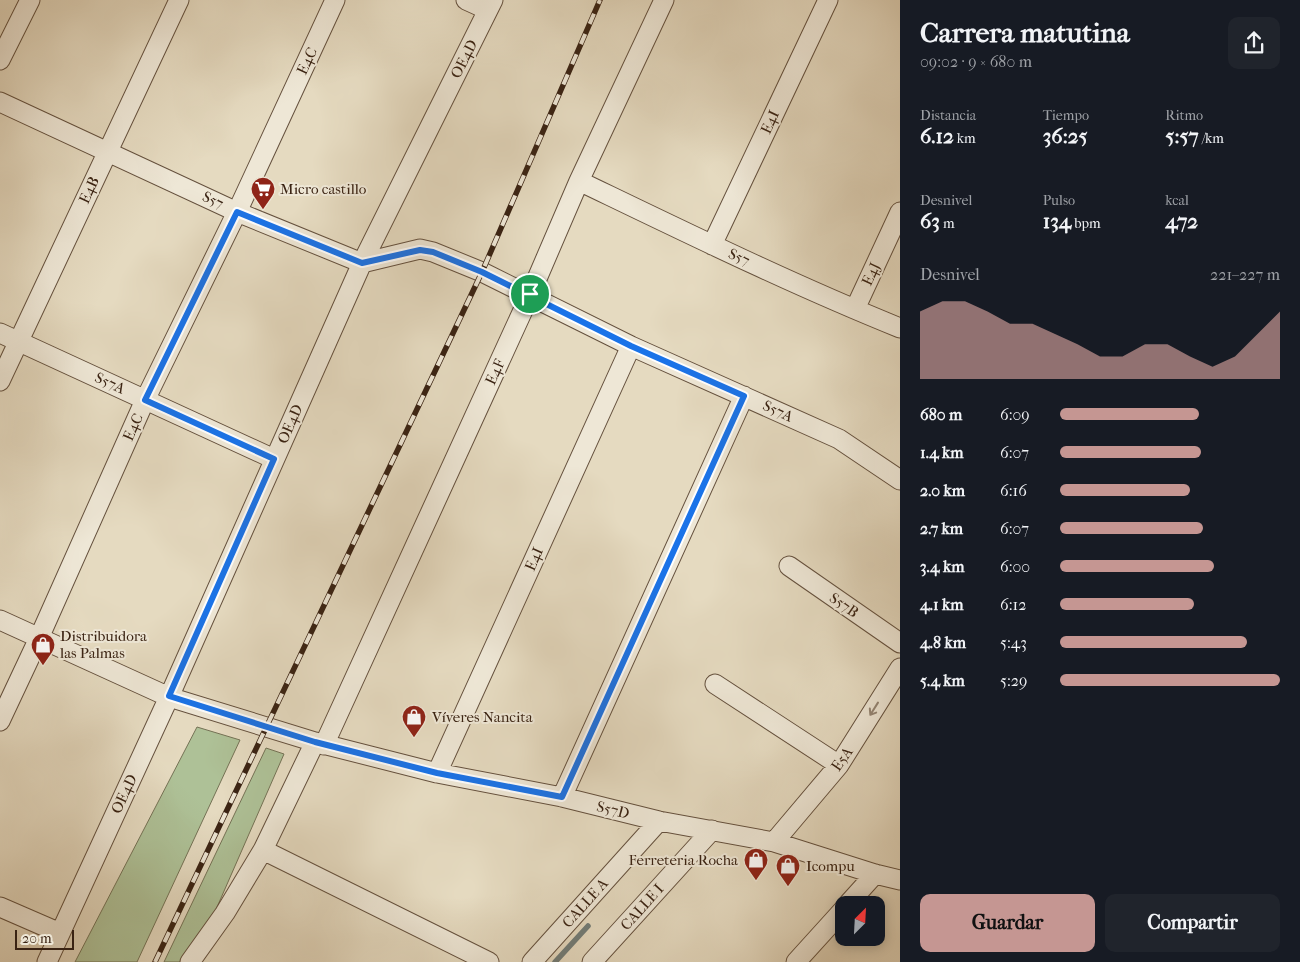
<!DOCTYPE html>
<html lang="es">
<head>
<meta charset="utf-8">
<style>
	:root { --surface:#171b24; --page:#20242c; --text:#f1f3f6; --muted:#9ea1a6; --accent:#c59692 }
	body { margin:0; font-family:"IM FELL French Canon",serif; background:var(--page); color:var(--text); height:100vh; display:flex; flex-direction:column; font-size:19px; white-space:nowrap }
	* { box-sizing:border-box; margin:0 }
	p { font-size:16px; color:var(--muted) }
	.icon { flex:none; width:28px; height:28px; fill:none; stroke:currentColor; stroke-width:2; stroke-linecap:round; stroke-linejoin:round }
	.map { position:relative; flex:1; overflow:hidden }
	.drawer { display:flex; flex-direction:column; background:var(--surface); width:400px }
	.drawer>* { flex:none }
	.needle { width:32px; rotate:24deg }
	.tools { position:absolute; left:835px; top:896px; display:grid; gap:10px }
	.tools a { display:grid; place-items:center; width:50px; height:50px; border-radius:10px; background:var(--surface); box-shadow:0 2px 12px #0003; font-size:25px }
	.scale { position:absolute; left:15px; bottom:12px; width:59px; box-sizing:border-box; padding-left:5px; border:2px solid #3a2313; border-top:0; font-size:14px; line-height:18px; white-space:nowrap; color:#3a2313; -webkit-text-stroke:4px #eee7d6; paint-order:stroke }
	.pin { position:absolute; display:grid; place-items:center; width:42px; height:42px; color:#fff; margin:-21px; border:2px solid #fff; border-radius:50%; box-shadow:0 1px 5px #0007 }
	.round { display:grid; place-items:center; flex:none; width:52px; height:52px; border-radius:10px; background:var(--page) }
	.head { display:flex; align-items:center; justify-content:space-between; height:85px; padding:0 20px }
	h1 { font-size:28px; font-weight:700; line-height:38px }
	.metrics { display:grid; grid-template-columns:repeat(3,1fr); gap:8px; height:85px; padding:5px 20px }
	.metrics div { display:grid; align-content:center }
	.metrics b { font-size:21px; font-weight:700 }
	.metrics small { font-size:14px; font-weight:400 }
	.metrics p { font-size:14px }
	.chart { height:140px; padding:10px 20px }
	.chart p { display:flex; justify-content:space-between }
	.chart svg { width:100%; height:90px; margin-top:5px; fill:var(--accent); opacity:.7 }
	.primary-button { display:flex; gap:10px; margin-top:auto; padding:10px 20px }
	.primary-button a { flex:1; height:58px; border-radius:10px; background:var(--accent); color:#111; font-size:20px; font-weight:700; line-height:58px; text-align:center }
	.primary-button a+a { background:var(--page); color:var(--text) }
	ul { padding:0 20px; list-style:none; font-size:16px }
	li { display:grid; grid-template-columns:80px 60px 1fr; align-items:center; height:38px }
	li i { height:12px; border-radius:6px; background:var(--accent) }
	main { display:flex; flex:1; min-height:0 }
	.map>svg:first-child { display:block }
	.green { fill:#aec197; stroke:#747255 }
	.lines { fill:none; stroke-linecap:round; stroke-linejoin:round }
	.stream { stroke:#727d78; stroke-width:5.5 }
	.minor-casing { stroke:#65513e; stroke-width:21 }
	.minor { stroke:#eee7d6; stroke-width:19 }
	.rail-casing { stroke:#3a2313; stroke-width:5.5 }
	.rail { stroke:#eee7d6; stroke-width:4; stroke-dasharray:11; stroke-linecap:butt }
	.oneway { stroke:#948574 }
	.route-casing { stroke:#fff; stroke-width:10 }
	.route { stroke:#1a73e8; stroke-width:6 }
	.labels { text-anchor:middle; stroke-width:4; stroke-linejoin:round; paint-order:stroke }
	.street-label { font-size:15px; fill:#3a2313; stroke:#eee7d6 }
	.poi-label { font-size:15px; fill:#3a2313; stroke:#eee7d6; text-anchor:start }
</style>
</head>
<body>
<main>
<div class="map">
<svg width="900" height="962" viewBox="0 0 900 962">
	<rect width="100%" height="100%" fill="#e5dac0"/>
	<filter id="stains"><feTurbulence type="fractalNoise" baseFrequency=".004" numOctaves="4"/><feColorMatrix values="0 0 0 0 .2 0 0 0 0 .09 0 0 0 0 .02 0 0 0 .5 -.17"/></filter>
	<radialGradient id="worn" r=".72"><stop offset=".6" stop-color="#630" stop-opacity="0"/><stop offset="1" stop-color="#630" stop-opacity=".3"/></radialGradient>
	<path class="green" d="M197 727 240 740 137 962H75Z
		M266 748 284 754 193 962H164Z"/>
	<g class="lines">
		<path class="stream" d="M555 962 588 926"/>
		<defs>
			<path id="minor" d="M466 0 488 10
				M0 60 30 0
				M0 102 237 212 362 263 420 249 433 252 482 272 631 346 839 439 900 480
				M579 181C685 232 791 284 900 328
				M712 245 828 0
				M855 309 900 212
				M0 333 274 459
				M0 381 179 0
				M789 566 900 643
				M0 620 169 697 315 742 437 773 562 797 659 821 774 842 875 874 900 880
				M715 684 839 765
				M0 721 39 638 145 400 237 212 335 0
				M324 745 530 295 579 181 664 0
				M437 773 631 346
				M562 797 744 396
				M774 842 839 765 900 668
				M263 850 489 962
				M847 905 875 874
				M0 907 60 933
				M47 962 169 697 362 263 493 0
				M190 962 225 913 263 850 315 742
				M532 962 659 821
				M592 962 712 830
				M796 962 844 909"/>
		</defs>
		<use href="#minor" class="minor-casing"/>
		<use href="#minor" class="minor"/>
		<defs>
			<path id="rail" d="M155 962 482 272 600 0"/>
		</defs>
		<use href="#rail" class="rail-casing"/>
		<use href="#rail" class="rail"/>
	</g>
	<defs><path id="oneway-shaft" d="M-6 0H5M1.5-3L5.5 0L1.5 3" fill="none" stroke-width="1.6" stroke-linecap="round" stroke-linejoin="round" transform="scale(1.25)"/></defs>
	<use class="oneway" href="#oneway-shaft" transform="translate(874 709) rotate(122)"/>
	<g class="lines">
		<defs>
			<path id="route" d="M237 212 362 263 420 250 433 252 482 272 631 346 744 396 562 797 437 773 315 742 169 696 274 459 145 400Z"/>
		</defs>
		<use href="#route" class="route-casing"/>
		<use href="#route" class="route"/>
	</g>
	<defs>
		<symbol id="supermarket-pin" viewBox="-11 -11 22 30"><path d="M0 17L-7.5 6A9.5 9.5 0 1 1 7.5 6Z" fill="#8f2418" stroke="#eee7d6"/><path d="M-6-5.5h2.5l.6 2H6L4.5 2H-2.5L-4.4-4H-6ZM-1.5 3.2a1.3 1.3 0 1 0 .1 0ZM3 3.2a1.3 1.3 0 1 0 .1 0Z" fill="#fff"/></symbol>
		<symbol id="shop-pin" viewBox="-11 -11 22 30"><path d="M0 17L-7.5 6A9.5 9.5 0 1 1 7.5 6Z" fill="#8f2418" stroke="#eee7d6"/><path d="M-5-2.5h2.3a2.7 3.5 0 0 1 5.4 0H5L5.5 6h-11ZM-1.5-2.5h3a1.5 2.3 0 0 0-3 0Z" fill="#fff"/></symbol>
	</defs>
	<g fill-rule="evenodd">
		<use href="#supermarket-pin" x="249" y="175" width="28" height="38"/>
		<use href="#shop-pin" x="29" y="631" width="28" height="38"/>
		<use href="#shop-pin" x="400" y="703" width="28" height="38"/>
		<use href="#shop-pin" x="742" y="846" width="28" height="38"/>
		<use href="#shop-pin" x="774" y="852" width="28" height="38"/>
	</g>
	<g class="labels">
		<g class="street-label">
			<text transform="translate(464 59) rotate(-63)" y="5">OE4D</text>
			<text transform="translate(307 61) rotate(-65)" y="5">E4C</text>
			<text transform="translate(770 122) rotate(-65)" y="5">E4I</text>
			<text transform="translate(89 190) rotate(-65)" y="5">E4B</text>
			<text transform="translate(213 200) rotate(25)" y="5">S57</text>
			<text transform="translate(739 257) rotate(24)" y="5">S57</text>
			<text transform="translate(871 274) rotate(-65)" y="5">E4J</text>
			<text transform="translate(495 372) rotate(-65)" y="5">E4F</text>
			<text transform="translate(110 383) rotate(25)" y="5">S57A</text>
			<text transform="translate(778 411) rotate(25)" y="5">S57A</text>
			<text transform="translate(290 424) rotate(-66)" y="5">OE4D</text>
			<text transform="translate(133 427) rotate(-66)" y="5">E4C</text>
			<text transform="translate(534 559) rotate(-66)" y="5">E4I</text>
			<text transform="translate(844 605) rotate(35)" y="5">S57B</text>
			<text transform="translate(842 759) rotate(-55)" y="5">E5A</text>
			<text transform="translate(124 794) rotate(-65)" y="5">OE4D</text>
			<text transform="translate(613 810) rotate(14)" y="5">S57D</text>
			<text transform="translate(585 903) rotate(-48)" y="5">CALLE A</text>
			<text transform="translate(642 907) rotate(-48)" y="5">CALLE I</text>
		</g>
		<g class="poi-label">
			<text x="280" y="194">Micro castillo</text>
			<text x="60" y="641">Distribuidora<tspan x="60" dy="17">las Palmas</tspan></text>
			<text x="432" y="722">Víveres Nancita</text>
			<text x="738" y="865" text-anchor="end">Ferreteria Rocha</text>
			<text x="806" y="871">Icompu</text>
		</g>
	</g>
	<rect width="100%" height="100%" filter="url(#stains)"/>
	<rect width="100%" height="100%" fill="url(#worn)"/>
</svg>
<div class="tools">
<a><svg class="needle" viewBox="-14 -14 28 28"><path d="M0-13l5 13h-10z" fill="#e53935"/><path d="M0 13l5-13h-10z" fill="#9ea1a6"/></svg></a>
</div>
<div class="scale">20 m</div>
<div class="pin" style="left:530px;top:294px;background:#1e9e55"><svg class="icon" aria-label="arrive" viewBox="0 0 24 24"><path d="M6 21V4h12l-3 4 3 4H6"/></svg></div>
</div>
<section class="drawer">
<div class="head"><div><h1>Carrera matutina</h1><p>09:02 · 9 × 680 m</p></div><a class="round"><svg class="icon" aria-label="share" viewBox="0 0 24 24"><path d="M12 15V3M7 8l5-5 5 5M5 13v7h14v-7"/></svg></a></div>
<div class="metrics">
<div><p>Distancia</p><b>6.12<small> km</small></b></div>
<div><p>Tiempo</p><b>36:25</b></div>
<div><p>Ritmo</p><b>5:57<small> /km</small></b></div>
</div>
<div class="metrics">
<div><p>Desnivel</p><b>63<small> m</small></b></div>
<div><p>Pulso</p><b>134<small> bpm</small></b></div>
<div><p>kcal</p><b>472</b></div>
</div>
<div class="chart"><p><span>Desnivel</span>221–227 m</p>
<svg viewBox="0 0 160 44" preserveAspectRatio="none"><path d="M0 44V11L10 6L20 6L30 11L40 17L50 17L60 22L70 27L80 33L90 33L100 27L110 27L120 33L130 38L140 33L150 22L160 11V44z"/></svg>
</div>
<ul>
<li><b>680 m</b>6:09<i style="width:63%"></i></li>
<li><b>1.4 km</b>6:07<i style="width:64%"></i></li>
<li><b>2.0 km</b>6:16<i style="width:59%"></i></li>
<li><b>2.7 km</b>6:07<i style="width:65%"></i></li>
<li><b>3.4 km</b>6:00<i style="width:70%"></i></li>
<li><b>4.1 km</b>6:12<i style="width:61%"></i></li>
<li><b>4.8 km</b>5:43<i style="width:85%"></i></li>
<li><b>5.4 km</b>5:29<i style="width:100%"></i></li>
</ul>
<div class="primary-button"><a>Guardar</a><a>Compartir</a></div>
</section>
</main>
</body>
</html>
